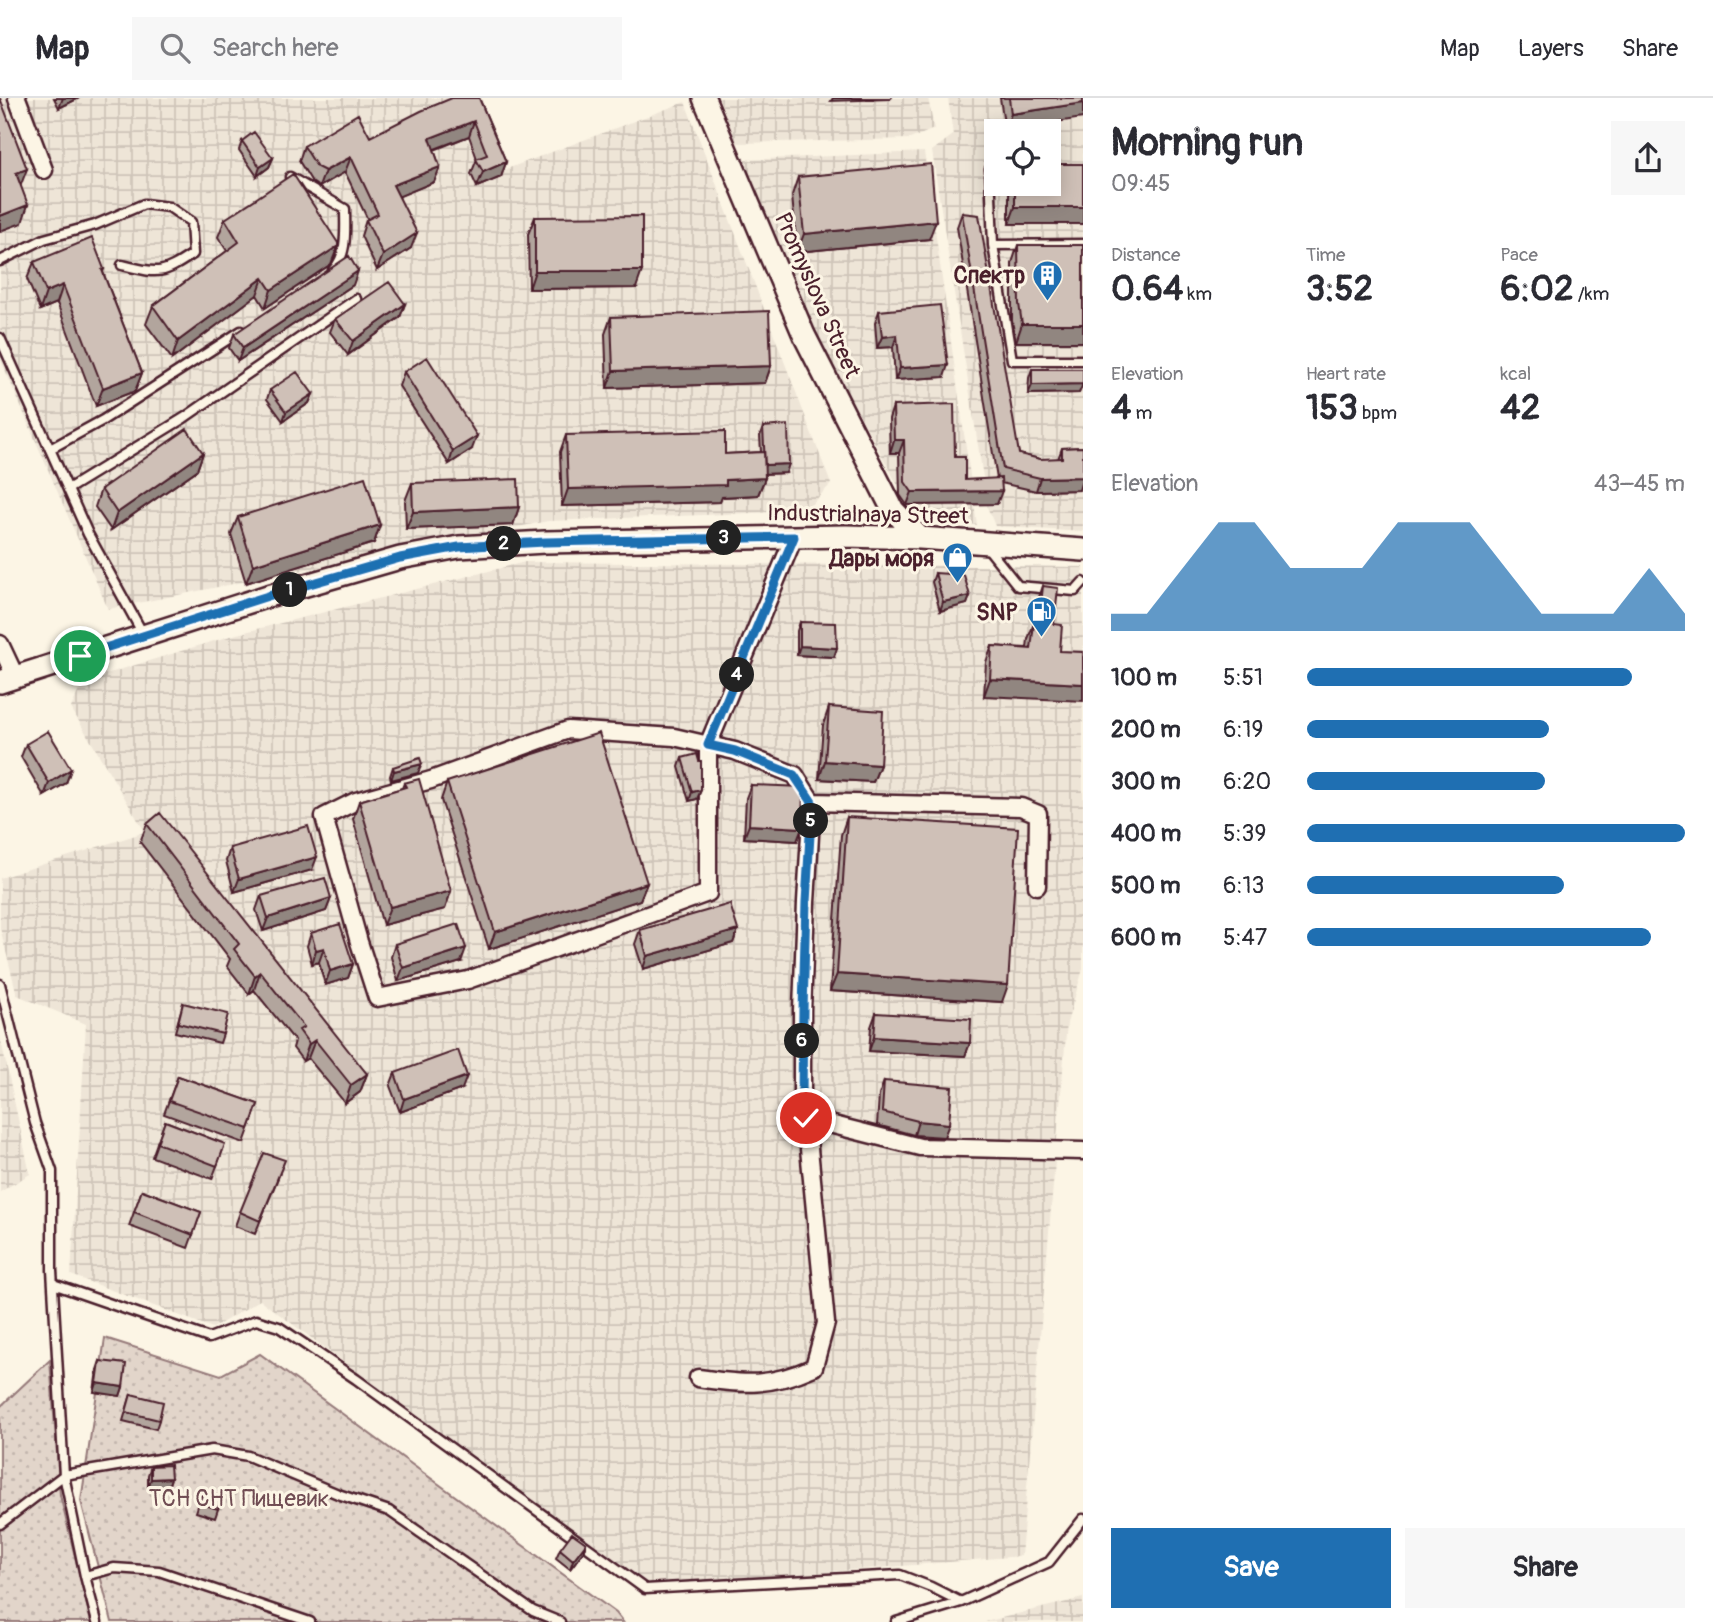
<!DOCTYPE html>
<html lang="en">
<head>
<meta charset="utf-8">
<style>
	:root { --surface:#fff; --page:#f7f7f7; --text:#2b2b33; --muted:#7c7c81; --line:#e1e1e2; --accent:#1f6fb2 }
	body { margin:0; font-family:Pangolin,sans-serif; background:var(--page); color:var(--text); height:100vh; display:flex; flex-direction:column; font-size:26px; white-space:nowrap }
	* { box-sizing:border-box; margin:0 }
	p { font-size:23px; color:var(--muted) }
	.icon { flex:none; width:38px; height:38px; fill:none; stroke:currentColor; stroke-width:2; stroke-linecap:round; stroke-linejoin:round }
	.map { position:relative; flex:1; overflow:hidden }
	.sheet { display:flex; flex-direction:column; background:var(--surface); width:630px }
	.sheet>* { flex:none }
	.controls { position:absolute; left:984px; top:21px; display:grid; gap:14px }
	.controls a { display:grid; place-items:center; width:77px; height:77px; border-radius:0px; background:var(--surface); box-shadow:0 4px 18px #0003; font-size:35px }
	.pin { position:absolute; display:grid; place-items:center; width:60px; height:60px; color:#fff; margin:-30px; border:4px solid #fff; border-radius:50%; box-shadow:0 2px 7px #0007 }
	.km { position:absolute; width:35px; height:35px; margin:-18px; border-radius:50%; background:#222; color:#fff; font-size:19px; line-height:35px; text-align:center }
	.round { display:grid; place-items:center; flex:none; width:74px; height:74px; border-radius:0px; background:var(--page) }
	.head { display:flex; align-items:center; justify-content:space-between; height:119px; padding:0 28px }
	h1 { font-size:38px; font-weight:700; line-height:52px }
	.stats { display:grid; grid-template-columns:repeat(3,1fr); gap:10px; height:119px; padding:7px 28px }
	.stats div { display:grid; align-content:center }
	.stats b { font-size:35px; font-weight:700 }
	.stats small { font-size:19px; font-weight:400 }
	.stats p { font-size:19px }
	.chart { height:196px; padding:14px 28px }
	.chart p { display:flex; justify-content:space-between }
	.chart svg { width:100%; height:126px; margin-top:7px; fill:var(--accent); opacity:.7 }
	.button { display:flex; gap:14px; margin-top:auto; padding:14px 28px }
	.button a { flex:1; height:80px; border-radius:0px; background:var(--accent); color:#fff; font-size:28px; font-weight:700; line-height:80px; text-align:center }
	.button a+a { background:var(--page); color:var(--text) }
	ul { padding:0 28px; list-style:none; font-size:23px }
	li { display:grid; grid-template-columns:112px 84px 1fr; align-items:center; height:52px }
	li i { height:18px; border-radius:9px; background:var(--accent) }
	header { display:flex; align-items:center; gap:42px; box-sizing:border-box; height:98px; padding:0 35px; background:var(--surface); border-bottom:2px solid var(--line) }
	header strong { font-size:33px }
	nav { display:flex; gap:38px; margin-inline-start:auto; font-size:24px }
	.search { width:490px; height:63px; background:var(--page); display:flex; align-items:center; gap:18px; box-sizing:border-box; padding:0 24px; border-radius:0px; color:var(--muted); font-size:26px }
	main { display:flex; flex:1; min-height:0 }
	.map>svg:first-child { display:block }
	.industrial { fill:url(#industrial-grid); fill-rule:evenodd }
	.park { fill:url(#park-dots); stroke:#967a7a; stroke-width:2 }
	.lines { fill:none; stroke-linecap:round; stroke-linejoin:round }
	.service-casing { stroke:#4a1f2b; stroke-width:13 }
	.minor-casing { stroke:#4a1f2b; stroke-width:21 }
	.secondary-casing { stroke:#4a1f2b; stroke-width:26 }
	.service { stroke:#fcf5e5; stroke-width:8 }
	.minor { stroke:#fcf5e5; stroke-width:16 }
	.secondary { stroke:#fcf5e5; stroke-width:21 }
	.wall { fill:#b2a59d; stroke:#4a1f2b; stroke-width:2 }
	.shaded-wall { fill:#918680; stroke:#4a1f2b; stroke-width:2 }
	.building { fill:#cfc0b7; stroke:#4a1f2b; stroke-width:2 }
	.route-casing { stroke:#fff; stroke-width:14 }
	.route { stroke:#1f6fb2; stroke-width:9 }
	.labels { text-anchor:middle; stroke-width:6; stroke-linejoin:round; paint-order:stroke }
	.poi-label { font-size:23px; font-weight:bold; fill:#4a1f2b; stroke:#fcf5e5; text-anchor:end }
	.street-label { font-size:23px; fill:#4a1f2b; stroke:#fcf5e5 }
	.park-label { font-size:23px; fill:#704c53; stroke:#fcf5e5 }
</style>
</head>
<body>
<header>
<strong>Map</strong>
<div class="search"><svg class="icon" aria-label="search" viewBox="0 0 24 24"><circle cx="10" cy="10" r="6"/><path d="M15 15l6 6"/></svg>Search here</div>
<nav><a>Map</a><a>Layers</a><a>Share</a></nav>
</header>
<main>
<div class="map">
<svg width="1083" height="1524" viewBox="0 0 1083 1524">
	<defs>
		<pattern id="industrial-grid" width="8" height="8" patternUnits="userSpaceOnUse" patternTransform="scale(1.75)"><rect width="8" height="8" fill="#eee5d7"/><path d="M0 4h8M4 0v8" fill="none" stroke="#cec4b9"/></pattern>
		<pattern id="park-dots" width="8" height="8" patternUnits="userSpaceOnUse" patternTransform="scale(1.75)"><rect width="8" height="8" fill="#e2d5ca"/><path d="M2 2h.1M6 6h.1" fill="none" stroke="#c3b6ae" stroke-width="1.8" stroke-linecap="round"/></pattern>
	</defs>
	<rect width="100%" height="100%" fill="#fcf5e5"/>
	<filter id="ink" filterUnits="userSpaceOnUse"><feTurbulence type="fractalNoise" baseFrequency=".0143" numOctaves="2"/><feDisplacementMap in="SourceGraphic" scale="14" xChannelSelector="R" yChannelSelector="G"/><feConvolveMatrix kernelMatrix="1 2 1 2 8 2 1 2 1" color-interpolation-filters="sRGB"/></filter>
	<g filter="url(#ink)">
		<path class="industrial" d="M0 0H448L485 79 685 4 831 386 805 413 548 423 108 511 0 260Z
			M719 0H928L934 31 910 41 737 45Z
			M948 0H1083V434L995 428 988 411 932 53 953 37ZM996 33H1048V86H996Z
			M924 54 977 427 915 419 809 223 741 62Z
			M525 464 1083 469V871L1067 925 1021 1458 648 1489 260 1202 213 1230 71 1177 86 926 17 897 0 830V780L145 734 71 610 83 583 237 536Z
			M0 938 30 1076 0 1094Z
			M1083 1500V1524H985Z"/>
		<path class="park" d="M105 1240 221 1277 260 1256 616 1515 623 1524H112L81 1403Z
			M50 1262 60 1397 91 1524H0V1309Z"/>
		<g class="lines">
			<defs>
				<path id="service" d="M1048 62H1049
					M996 71H990L993 147 1083 146
					M290 79 345 111C345 130 348 157 333 172
					M993 147 1012 262H1083
					M0 163 44 141 95 127 144 106 169 109 191 124 193 156C161 177 160 176 122 167
					M0 240 88 436 143 536
					M50 351 103 322 241 233
					M68 391 184 320 356 201
					M987 449 1018 488 1075 493 1083 484
					M0 886 35 1025 52 1073V1172L64 1377 85 1478 97 1524
					M53 1186 209 1240 256 1222 279 1229 356 1281 645 1491 900 1477 931 1489 961 1504
					M0 1426 64 1377 212 1352 248 1358 338 1396 389 1413 533 1513 560 1524
					M85 1478 114 1470 159 1473 310 1524
					M896 1524 961 1504 1049 1464 1083 1421"/>
				<path id="minor" d="M17 0 44 72
					M794 439 708 647V795L468 882 377 900 359 844 324 719 356 703 431 682 568 632 674 639 735 653 795 677 812 704 806 804 802 912V997L806 1020
					M0 546 15 578
					M812 704 1021 709 1038 716 1037 788
					M698 1280C745 1287 769 1289 814 1269L826 1225 806 1020 920 1049 1083 1053"/>
				<path id="secondary" d="M704 0 804 237 893 412 920 440
					M0 584 268 498 400 460 459 449 545 444 846 438 920 440 1083 452"/>
			</defs>
			<use href="#service" class="service-casing"/>
			<use href="#minor" class="minor-casing"/>
			<use href="#secondary" class="secondary-casing"/>
			<use href="#service" class="service"/>
			<use href="#minor" class="minor"/>
			<use href="#secondary" class="secondary"/>
		</g>
		<path class="wall" d="M54 0H79L59 10Z
			M479 0 506 64 501 79 477 89 471 76 477 61 469 38 434 52 440 69 434 84 399 98 411 150 377 172 361 138 366 122H368L345 74 319 89 312 84 299 63 304 48 370 39Z
			M1000 0H1083L1005 32Z
			M242 43 273 60 269 69 257 78 239 52Z
			M1083 66V126H1009V86H1048Z
			M798 79 929 141 797 154 792 97Z
			M962 115 1019 356 1040 361H1058L1062 350 1083 349V381L1079 392 1036 393 1001 385 997 406 907 407 900 397 899 355H890L889 321 893 308 955 359 965 382 997 381 957 129Z
			M535 119 636 190 529 191 528 136Z
			M225 121 331 166 265 210 257 197 172 261 146 226 153 208 227 153 218 139Z
			M1018 147H1083V244H1016L1012 223V165Z
			M34 164 104 171 103 174 142 275 135 293 96 308 57 205 40 212 27 181Z
			M353 187 238 263 229 250 234 236Z
			M405 206 400 219 348 257 330 234 335 221Z
			M879 213 944 279 895 282 893 249 877 250 875 225Z
			M611 219 771 268 765 285 607 290 605 236Z
			M1032 271 1083 286 1079 295 1028 296 1029 280Z
			M404 274 472 351 449 366 399 288Z
			M270 292 313 296 309 305 283 323 267 301Z
			M763 329 786 375 764 376 765 380 758 397 722 399 720 404 562 408 560 354 566 337 725 356 761 354 760 338Z
			M203 355 197 372 111 432 95 409 101 391Z
			M412 385 519 409 513 427 406 431 405 403Z
			M238 419 380 427 374 445 246 485 231 436Z
			M935 475 970 498 967 506 940 513 932 484Z
			M1043 488 1054 526 984 598 986 564 992 548 1027 550 1028 541 1034 525H1035L1037 505Z
			M800 524 834 559 797 557V533Z
			M829 609 880 667 873 684 819 681 823 627Z
			M26 646 71 671 66 685 44 698 21 659Z
			M682 660 701 692 697 701 689 703 679 669Z
			M393 669 418 675 391 682 390 678Z
			M447 684 647 785 640 802 489 851 441 702Z
			M404 685 451 793 445 811 383 827 353 721 359 703 402 690Z
			M751 687 797 743 744 740 746 700Z
			M847 719 1002 904 830 893 841 737Z
			M147 726 367 976 360 994 345 1005 308 960 303 963 293 950 295 943 254 892 249 896 227 868 230 861 140 744Z
			M230 750 312 772 234 794 226 763Z
			M261 798 331 800 326 813 263 833 256 812Z
			M640 832H738L733 845 643 871 635 846Z
			M311 835 353 866 348 880 325 887 319 864 312 866 307 848Z
			M395 846 461 864 398 883 391 859Z
			M183 905 223 936 220 945 175 934Z
			M876 915 970 945 965 958 869 953 871 929Z
			M395 975 462 991 400 1014 390 988Z
			M178 978 258 1006 244 1045 164 1016Z
			M884 983 944 1039 914 1037 877 1027 879 997Z
			M165 1023 225 1046 212 1081 152 1059Z
			M280 1075 255 1136 235 1128 240 1114Z
			M142 1092 201 1114 188 1150 129 1128Z
			M100 1263 123 1289 120 1298 94 1294 97 1272Z
			M131 1296 159 1322 156 1331 123 1323Z
			M151 1368 171 1380 168 1389 148 1390V1377Z
			M203 1393 222 1399 215 1420 196 1414Z
			M586 1445 583 1454 570 1471 556 1460 560 1451Z"/>
		<path class="shaded-wall" d="M63 0H79L59 10Z
			M833 0H891L890 1 831 3Z
			M1083 5V20L1005 32 1011 16Z
			M474 23 469 38 424 55 430 40Z
			M351 59 345 74 319 89 325 73Z
			M273 60 269 69 257 78 260 69Z
			M506 64 501 79 477 89 483 74Z
			M440 69 434 84 388 103 393 87Z
			M27 71 20 89 16 75Z
			M28 107 22 125 0 133V118Z
			M1015 109H1083V126H1009Z
			M936 123 929 141 797 154 804 136Z
			M417 135 411 150 377 172 383 157Z
			M338 148 331 166 265 210 271 192Z
			M358 173 353 187 238 263 243 250Z
			M535 173H642L636 190 529 191Z
			M263 180 257 197 172 261 178 243Z
			M63 187 57 205 40 212 46 194Z
			M405 206 400 219 348 257 353 243Z
			M1022 226H1083V244H1016Z
			M897 237 893 249 877 250 882 239Z
			M948 267 944 279 895 282 900 270Z
			M771 268 765 285 607 290 613 273Z
			M142 275 135 293 96 308 103 290Z
			M1083 286 1079 295 1028 296 1032 287Z
			M313 296 309 305 283 323 286 314Z
			M477 338 472 351 449 366 453 353Z
			M894 342H904L899 355H890Z
			M203 355 197 372 111 432 117 415Z
			M789 366 786 375 762 376 765 367Z
			M1083 379 1079 392 1036 393 1040 380Z
			M765 380 758 397 722 399 720 404 562 408 568 391Z
			M1002 393 997 406 907 407 912 394Z
			M519 409 513 427 406 431 413 414Z
			M380 427 374 445 246 485 253 467Z
			M970 498 967 506 940 513 943 504Z
			M800 548 837 550 834 559 797 557Z
			M990 581 1083 586V603L984 598Z
			M825 663 880 667 873 684 819 681Z
			M422 666 418 675 391 682 394 673Z
			M71 671 66 685 44 698 49 685Z
			M701 692 697 701 689 703 692 694Z
			M749 727 802 730 797 743 744 740Z
			M317 759 312 772 234 794 239 781Z
			M647 785 640 802 489 851 495 834Z
			M451 793 445 811 383 827 390 809Z
			M331 800 326 813 263 833 268 820Z
			M738 832 733 845 643 871 647 858Z
			M324 850 319 864 312 866 316 852Z
			M466 850 461 864 398 883 403 870Z
			M353 866 348 880 325 887 330 873Z
			M260 874 254 892 249 896 255 878Z
			M837 876 1008 887 1002 904 830 893Z
			M874 939 970 945 965 958 869 953Z
			M315 942 308 960 303 963 309 946Z
			M367 976 360 994 345 1005 351 987Z
			M467 978 462 991 400 1014 404 1001Z
			M918 1023 949 1026 944 1039 914 1037Z
			M97 1285 123 1289 120 1298 94 1294Z
			M171 1380 168 1389 148 1390 151 1381Z
			M586 1445 583 1454 570 1471 573 1462Z"/>
		<path class="building" d="M0 0 27 71 16 75 28 107 0 118Z
			M452 0H479L506 64 483 74 476 61 487 57 474 23 430 40 440 69 393 87 417 135 383 157 366 122 378 116 351 59 325 73 317 69 304 48 358 16 370 39 421 13Z
			M1009 0H1083V5L1011 16Z
			M254 34 273 60 260 69 242 43Z
			M931 66 936 123 804 136 798 79Z
			M1048 66H1083V109H1015V86H1048Z
			M293 76 338 145V148L271 192 263 180 178 243 153 208 239 144 225 121Z
			M962 115 979 117 1019 356 1040 361 1062 360V350L1083 349V379L1040 380 1003 371Z
			M642 118V173H535V119Z
			M92 140 104 171 102 172 142 275 103 290 63 187 46 194 34 164Z
			M1018 147H1083V226H1022L1019 206Z
			M349 158 358 173 243 250 234 236Z
			M389 184 405 206 353 243 335 221Z
			M940 207 948 267 900 270 897 237 882 239 879 213Z
			M769 213 771 268 613 273 611 219Z
			M427 259 477 338 453 353 404 274Z
			M1032 271H1083V286L1032 287Z
			M297 274 313 296 286 314 270 292Z
			M954 306 955 359H965V382L1001 380 1002 393 912 394 905 384 904 342H894L893 308Z
			M788 327 789 366 765 367 763 329Z
			M187 331 203 355 117 415 101 391Z
			M725 333V356L764 354 765 380 726 382V387L568 391 566 337Z
			M365 379 380 427 253 467 238 419Z
			M518 381 519 409 413 414 412 385Z
			M935 475 964 477 970 498 943 504Z
			M1043 488 1058 490 1054 526 1062 527 1060 553 1083 554V586L990 581 992 548 1031 551 1034 525H1039Z
			M800 524 836 525 837 550 800 548Z
			M829 609 883 613 880 667 825 663Z
			M48 633 71 671 49 685 26 646Z
			M599 635 647 785 495 834 447 684Z
			M697 656 699 663H701V692L692 694 682 660Z
			M420 660 422 666 394 673 393 669Z
			M419 681 451 793 390 809 359 703 406 689 404 685Z
			M751 687 803 689 802 730 749 727Z
			M160 715 367 976 351 987 315 942 309 946 299 932 304 929 260 874 255 878 234 851 239 846 147 726Z
			M847 719 1018 730 1008 887 837 876Z
			M308 728 317 759 239 781 230 750Z
			M325 780 331 800 268 820 261 798Z
			M730 806 738 832 647 858 640 832Z
			M340 826 353 866 330 873 324 850 316 852 311 835Z
			M458 826 466 850 403 870 395 846Z
			M183 905 228 916 223 936 178 925Z
			M876 915 971 921 970 945 874 939Z
			M458 952 467 978 404 1001 395 975Z
			M178 978 258 1006 249 1031 169 1003Z
			M884 983 952 989 949 1026 918 1023 882 1014Z
			M165 1023 225 1046 217 1068 157 1045Z
			M264 1055 285 1062 260 1123 240 1114Z
			M142 1092 201 1114 193 1137 134 1114Z
			M100 1263 126 1266 123 1289 97 1285Z
			M131 1296 163 1304 159 1322 126 1314Z
			M170 1367 171 1380 151 1381V1368Z
			M203 1393 222 1399 218 1411 199 1405Z
			M572 1435 586 1445 573 1462 560 1451Z"/>
	</g>
	<g class="lines" filter="url(#ink)">
		<defs>
			<path id="route" d="M80 558 268 498 400 460 459 449 545 444 794 439 708 647 735 653 794 677 812 704 806 804 803 912 802 997 806 1020"/>
		</defs>
		<use href="#route" class="route-casing"/>
		<use href="#route" class="route"/>
	</g>
	<defs>
		<symbol id="building-pin" viewBox="-11 -11 22 30"><path d="M0 17L-7.5 6A9.5 9.5 0 1 1 7.5 6Z" fill="#1f6fb2" stroke="#fcf5e5"/><path d="M-4-6H4V6H1V3H-1V6H-4ZM-2.5-4.3h1.7v1.8h-1.7ZM.8-4.3h1.7v1.8H.8ZM-2.5-1h1.7V.8h-1.7ZM.8-1h1.7V.8H.8Z" fill="#fff"/></symbol>
		<symbol id="shop-pin" viewBox="-11 -11 22 30"><path d="M0 17L-7.5 6A9.5 9.5 0 1 1 7.5 6Z" fill="#1f6fb2" stroke="#fcf5e5"/><path d="M-5-2.5h2.3a2.7 3.5 0 0 1 5.4 0H5L5.5 6h-11ZM-1.5-2.5h3a1.5 2.3 0 0 0-3 0Z" fill="#fff"/></symbol>
		<symbol id="fuel-pin" viewBox="-11 -11 22 30"><path d="M0 17L-7.5 6A9.5 9.5 0 1 1 7.5 6Z" fill="#1f6fb2" stroke="#fcf5e5"/><path d="M-5.5-6h7V0h2V4h1.3V-2.5L3-4.5l.8-.8L6-3V5H2.5V1h-1V6h-7ZM-4.2-4.7v3.2H.2V-4.7Z" fill="#fff"/></symbol>
	</defs>
	<g fill-rule="evenodd">
		<use href="#building-pin" x="1030" y="160" width="35" height="47"/>
		<use href="#shop-pin" x="940" y="442" width="35" height="47"/>
		<use href="#fuel-pin" x="1024" y="496" width="35" height="47"/>
	</g>
	<g class="labels">
		<g class="poi-label">
			<text x="1025" y="185">Спектр</text>
			<text x="934" y="468">Дары моря</text>
			<text x="1018" y="522">SNP</text>
		</g>
		<g class="street-label">
			<text transform="translate(818 197) rotate(66)" y="8">Promyslova Street</text>
			<text transform="translate(868 416) rotate(1)" y="8">Industrialnaya Street</text>
		</g>
		<g class="park-label">
			<text x="239" y="1408">ТСН СНТ Пищевик</text>
		</g>
	</g>
</svg>
<div class="controls">
<a><svg class="icon" aria-label="locate" viewBox="0 0 24 24"><circle cx="12" cy="12" r="6"/><path d="M12 2v4M12 18v4M2 12h4M18 12h4"/></svg></a>
</div>
<div class="pin" style="left:80px;top:558px;background:#1e9e55"><svg class="icon" aria-label="arrive" viewBox="0 0 24 24"><path d="M6 21V4h12l-3 4 3 4H6"/></svg></div>
<div class="pin" style="left:806px;top:1020px;background:#d93025"><svg class="icon" aria-label="check" viewBox="0 0 24 24"><path d="M5 12l5 5 9-10"/></svg></div>
<b class="km" style="left:290px;top:492px">1</b>
<b class="km" style="left:504px;top:446px">2</b>
<b class="km" style="left:724px;top:440px">3</b>
<b class="km" style="left:737px;top:577px">4</b>
<b class="km" style="left:811px;top:723px">5</b>
<b class="km" style="left:802px;top:943px">6</b>
</div>
<section class="sheet">
<div class="head"><div><h1>Morning run</h1><p>09:45</p></div><a class="round"><svg class="icon" aria-label="share" viewBox="0 0 24 24"><path d="M12 15V3M7 8l5-5 5 5M5 13v7h14v-7"/></svg></a></div>
<div class="stats">
<div><p>Distance</p><b>0.64<small> km</small></b></div>
<div><p>Time</p><b>3:52</b></div>
<div><p>Pace</p><b>6:02<small> /km</small></b></div>
</div>
<div class="stats">
<div><p>Elevation</p><b>4<small> m</small></b></div>
<div><p>Heart rate</p><b>153<small> bpm</small></b></div>
<div><p>kcal</p><b>42</b></div>
</div>
<div class="chart"><p><span>Elevation</span>43–45 m</p>
<svg viewBox="0 0 160 44" preserveAspectRatio="none"><path d="M0 44V38L10 38L20 22L30 6L40 6L50 22L60 22L70 22L80 6L90 6L100 6L110 22L120 38L130 38L140 38L150 22L160 38V44z"/></svg>
</div>
<ul>
<li><b>100 m</b>5:51<i style="width:86%"></i></li>
<li><b>200 m</b>6:19<i style="width:64%"></i></li>
<li><b>300 m</b>6:20<i style="width:63%"></i></li>
<li><b>400 m</b>5:39<i style="width:100%"></i></li>
<li><b>500 m</b>6:13<i style="width:68%"></i></li>
<li><b>600 m</b>5:47<i style="width:91%"></i></li>
</ul>
<div class="button"><a>Save</a><a>Share</a></div>
</section>
</main>
</body>
</html>
